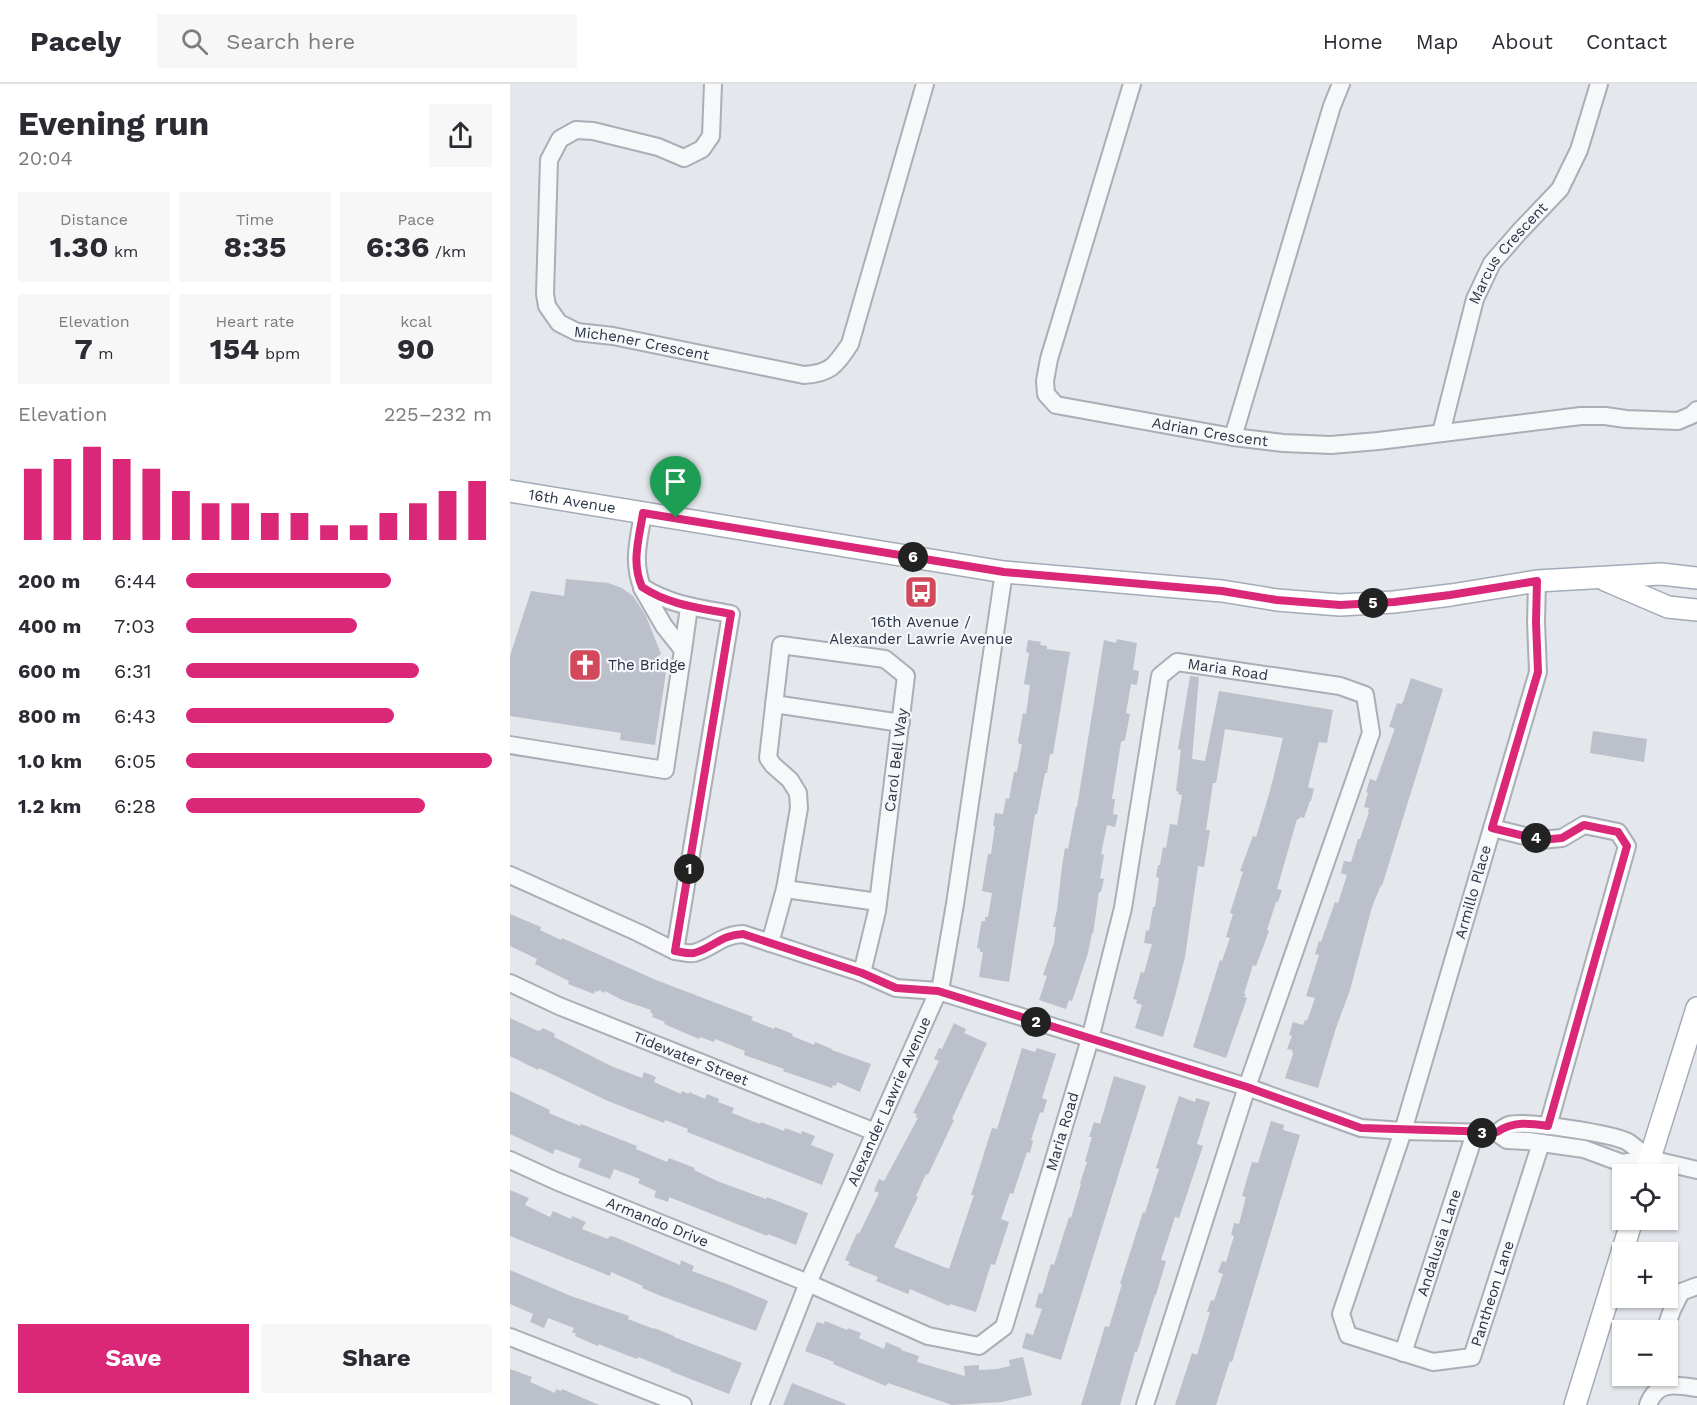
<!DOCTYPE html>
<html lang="en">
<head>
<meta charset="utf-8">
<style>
	:root { --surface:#fff; --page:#f7f7f7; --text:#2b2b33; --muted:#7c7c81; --line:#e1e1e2; --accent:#db2777 }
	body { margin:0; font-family:"Work Sans",sans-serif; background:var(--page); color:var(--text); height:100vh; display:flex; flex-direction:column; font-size:22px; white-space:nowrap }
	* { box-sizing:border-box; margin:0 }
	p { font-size:20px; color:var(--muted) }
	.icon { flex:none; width:33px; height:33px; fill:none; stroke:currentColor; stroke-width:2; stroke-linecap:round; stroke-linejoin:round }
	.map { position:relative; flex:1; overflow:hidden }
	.details { display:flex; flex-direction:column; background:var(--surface); width:510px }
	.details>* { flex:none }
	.controls { position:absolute; left:1102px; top:1080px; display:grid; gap:12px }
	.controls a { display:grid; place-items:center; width:66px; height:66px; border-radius:0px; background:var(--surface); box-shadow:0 2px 4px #0004; font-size:30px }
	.pin { position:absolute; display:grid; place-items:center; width:51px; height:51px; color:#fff; margin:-62px -26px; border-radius:50% 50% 50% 0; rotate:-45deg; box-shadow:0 0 6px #0007 }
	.pin .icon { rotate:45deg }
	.km { position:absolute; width:30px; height:30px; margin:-15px; border-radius:50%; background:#222; color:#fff; font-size:16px; line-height:30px; text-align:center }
	.round { display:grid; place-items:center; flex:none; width:63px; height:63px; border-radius:0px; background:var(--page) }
	.head { display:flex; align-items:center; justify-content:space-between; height:102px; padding:0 18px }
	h1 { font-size:33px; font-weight:700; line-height:45px }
	.stats { display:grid; grid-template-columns:repeat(3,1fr); gap:9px; height:102px; padding:6px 18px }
	.stats div { display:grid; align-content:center; border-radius:0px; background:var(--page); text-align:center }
	.stats b { font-size:30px; font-weight:700 }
	.stats small { font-size:16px; font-weight:400 }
	.stats p { font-size:16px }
	.chart { height:168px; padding:12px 18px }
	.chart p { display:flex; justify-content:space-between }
	.chart svg { width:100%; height:108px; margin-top:6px; stroke:var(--accent); stroke-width:6 }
	.primary-button { display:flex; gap:12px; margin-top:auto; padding:12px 18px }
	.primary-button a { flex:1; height:69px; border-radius:0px; background:var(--accent); color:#fff; font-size:24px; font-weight:700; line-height:69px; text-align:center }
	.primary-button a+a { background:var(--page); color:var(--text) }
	ul { padding:0 18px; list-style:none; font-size:20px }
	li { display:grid; grid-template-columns:96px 72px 1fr; align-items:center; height:45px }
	li i { height:15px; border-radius:8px; background:var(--accent) }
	header { display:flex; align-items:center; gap:36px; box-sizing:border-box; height:84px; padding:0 30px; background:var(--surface); border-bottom:2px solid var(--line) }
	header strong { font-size:28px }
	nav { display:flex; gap:33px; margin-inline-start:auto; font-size:21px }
	.search { width:420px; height:54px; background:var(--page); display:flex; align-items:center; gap:15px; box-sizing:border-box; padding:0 21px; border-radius:0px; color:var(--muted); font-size:22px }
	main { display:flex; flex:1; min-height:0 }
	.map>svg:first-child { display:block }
	.building { fill:#bbc0ca }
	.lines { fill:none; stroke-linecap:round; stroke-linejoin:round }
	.minor-casing { stroke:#a9aeb7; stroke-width:20 }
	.major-casing { stroke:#a3abb8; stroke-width:24 }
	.minor { stroke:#f7f8fa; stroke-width:16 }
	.major { stroke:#fff; stroke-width:21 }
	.route-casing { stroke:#fff; stroke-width:12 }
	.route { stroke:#db2777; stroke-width:8 }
	.labels { text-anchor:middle; stroke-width:4.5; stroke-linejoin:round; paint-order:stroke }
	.street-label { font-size:15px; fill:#2b3445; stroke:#f4f6f9 }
	.poi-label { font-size:15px; fill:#2b3445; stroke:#f4f6f9 }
</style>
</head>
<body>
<header>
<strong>Pacely</strong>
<div class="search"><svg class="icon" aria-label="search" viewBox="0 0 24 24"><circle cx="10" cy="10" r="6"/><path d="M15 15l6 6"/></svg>Search here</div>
<nav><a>Home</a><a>Map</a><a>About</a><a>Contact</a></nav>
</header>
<main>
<section class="details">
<div class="head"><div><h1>Evening run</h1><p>20:04</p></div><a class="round"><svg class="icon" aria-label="share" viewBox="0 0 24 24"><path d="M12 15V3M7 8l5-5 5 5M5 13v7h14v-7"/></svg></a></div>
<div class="stats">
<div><p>Distance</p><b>1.30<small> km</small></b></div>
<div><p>Time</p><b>8:35</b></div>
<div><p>Pace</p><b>6:36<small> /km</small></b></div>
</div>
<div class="stats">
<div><p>Elevation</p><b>7<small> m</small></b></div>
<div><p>Heart rate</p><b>154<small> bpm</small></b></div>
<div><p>kcal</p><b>90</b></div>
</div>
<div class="chart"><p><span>Elevation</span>225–232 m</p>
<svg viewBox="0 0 160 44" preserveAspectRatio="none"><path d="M5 44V15M15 44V11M25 44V6M35 44V11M45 44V15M55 44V24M65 44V29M75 44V29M85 44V33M95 44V33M105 44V38M115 44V38M125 44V33M135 44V29M145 44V24M155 44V20"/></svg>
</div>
<ul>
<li><b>200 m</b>6:44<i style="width:67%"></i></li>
<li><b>400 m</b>7:03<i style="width:56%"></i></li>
<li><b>600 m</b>6:31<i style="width:76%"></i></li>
<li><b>800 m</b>6:43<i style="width:68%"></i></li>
<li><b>1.0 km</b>6:05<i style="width:100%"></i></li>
<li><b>1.2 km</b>6:28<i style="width:78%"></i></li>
</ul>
<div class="primary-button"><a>Save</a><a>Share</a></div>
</section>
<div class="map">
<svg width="1187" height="1321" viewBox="0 0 1187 1321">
	<rect width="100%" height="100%" fill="#e4e7ec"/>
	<path class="building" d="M56 495 98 499 112 504 123 512 136 532 151 570 146 574 156 588 145 661 110 656 111 649 0 632V572L21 507 54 512Z
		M607 555 627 559 623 586 629 587 627 601 621 600 616 629 620 630 615 656 611 658 602 715H605L603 730 608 731 605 743 597 741 591 770 594 771 590 794 594 795 591 808H589L583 850 582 849 578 869 562 917 559 916 556 925 529 916 537 892 533 891 544 859 546 843H543L547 826 552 782 555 764 558 765 566 723H567L594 556 606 559Z
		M518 556 531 558 530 561 537 562V565L560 568 543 670H540L537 689H535L527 730H525L499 898 469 893 473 868H470V865L467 864 471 840 472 837H475V833H478L482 809 472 807 478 770H481L485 742H483L485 729 493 730 496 714 499 715 504 688H507L512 660H509L508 657 513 629 516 630 520 601 514 600 519 569 516 568Z
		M680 592 689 593 682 675 695 677 709 607 823 626 817 659 809 658 798 703 804 705 801 717H800L794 734 790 733 789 735H787L767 805 772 806 768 818H766L757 846 759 847 746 882 743 881 734 910H736L734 913 737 914 716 974 683 963 710 876 712 877 720 854 716 853 723 830 720 829 733 788 730 787 743 752 746 753 760 707 773 654 715 645 706 699H703L696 746H700L694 783 688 782 675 873 664 916 653 953 625 944 632 921 626 919 627 916 623 915 631 888 634 889 642 860 634 859 636 846 639 847 643 823H645L649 794 646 793 648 781H650L653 763 656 764 660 740 667 741 672 711 668 710 669 708 666 707 671 666 668 665Z
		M901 594 933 605 872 802 871 801 862 823 840 906 826 944 808 1004 775 994 783 970 782 966 777 965 782 952 779 951 783 938 793 941 795 936 797 937 805 914 796 912 809 871 805 870 809 857 811 858 825 818 828 819 837 791 831 789 834 777 841 778 848 755H850L859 728 858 727 859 724 854 723 858 709 856 708 860 695 866 697 884 647V644L879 643 887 619 891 620 893 618Z
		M1083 647 1137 655 1134 678 1080 669Z
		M0 830 31 843 30 846 51 856 52 854 146 896 243 933 241 936 264 945 265 943 283 950 282 952 304 961 305 958 322 965V966L361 980 350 1008 327 998 326 1002 323 1001 322 1004 273 987 274 985 234 971 235 967 205 955 204 958 190 953 189 955 154 940 155 938 142 933 143 930 140 928 141 926 112 916 95 907 94 909 89 906 88 908 85 907 84 910 58 900 59 897 25 880 27 875 23 873 0 862Z
		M0 934 28 947 31 946 33 944 45 950 44 953 101 982 132 994 134 988 146 993 144 998 171 1010 172 1007 179 1010V1008L195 1015 197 1010 209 1015 208 1018 224 1024 222 1029 250 1040 251 1038 274 1047 275 1044 291 1050 292 1047 305 1052 301 1061 324 1070 312 1101 177 1048 178 1045 155 1036 154 1039 98 1017 29 984 28 986 0 972Z
		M444 939 456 945 454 949 477 959 442 1035 444 1036 418 1091 416 1090 406 1112 408 1113 384 1163 439 1185 464 1111H461L482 1044 487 1045 512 964 525 968 527 964 546 970 532 1014 537 1016 533 1029 530 1028 521 1056 523 1057 520 1069 517 1068 503 1110 500 1109 491 1135 499 1138 485 1181 481 1180 466 1228 440 1220 439 1222 400 1205 398 1210 366 1197 368 1193 338 1181 340 1178 335 1176 347 1149 349 1150 369 1109 364 1107 369 1095 374 1097 408 1034 405 1033 407 1030 403 1029 429 977 424 975 429 964 432 965Z
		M604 992 636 1002 551 1276 512 1264 516 1249 523 1251 532 1225 525 1223 529 1209 532 1210 541 1180 544 1181 559 1133 561 1134 571 1100 570 1099 577 1078 575 1077 582 1053H579L584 1038 590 1040Z
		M0 1007 40 1026 39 1029 70 1042 71 1040 127 1062 126 1065 157 1078 159 1074 185 1084 184 1086 207 1097 256 1115 257 1113 298 1129 286 1161 258 1150 257 1152 159 1113 158 1118 144 1113 146 1107 128 1099 130 1095 104 1085 100 1095 68 1083 71 1075 45 1065 43 1070 0 1050Z
		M669 1012 685 1018 686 1014 700 1018 687 1060 693 1062 669 1134 665 1133 651 1176 656 1177 646 1211H645L627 1268H625L610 1321H571L595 1242 599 1243 612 1200H610L633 1128 635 1129 649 1085 646 1084Z
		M761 1037 774 1041 773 1046 790 1051 722 1278 720 1277 706 1321H665L682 1269 687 1271 700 1228H697L701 1216 704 1217 713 1190 708 1188 712 1177 716 1178 724 1152 721 1151 724 1139 729 1140 736 1113 732 1112 742 1078 748 1079Z
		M0 1106 19 1114 15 1121 40 1133 43 1127 61 1135 62 1132 76 1138 72 1145 98 1155 100 1152 105 1153 170 1181 171 1176 184 1182 182 1187 220 1201 258 1217 246 1247 151 1212 132 1204 133 1202 101 1188 100 1192 0 1152Z
		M0 1186 61 1212 119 1232 118 1235 144 1245V1244L164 1252V1253L232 1279 219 1310 160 1287 161 1286 128 1273 127 1275 93 1262 89 1260 88 1262 65 1252 66 1250 62 1248 64 1244 38 1234 34 1244 20 1238 23 1230 0 1220Z
		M315 1237 337 1246 338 1244 351 1249 349 1254 374 1265 376 1258 392 1265 391 1266 409 1272 407 1278 455 1292 454 1282 469 1281V1286L487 1285 500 1282 499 1276 513 1273 522 1311 492 1318 442 1321 378 1299 376 1302 323 1280 324 1278 295 1267 307 1238 314 1240Z
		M0 1285 22 1293 20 1298 45 1309 46 1305 51 1307 52 1305 89 1321H0Z
		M282 1299 336 1320 335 1321H273Z"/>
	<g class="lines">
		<defs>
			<g id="minor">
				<path id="s1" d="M203 0 201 52 192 65 174 74 148 63 83 47 66 46 50 55 39 76 35 210 37 222 49 239 67 248 103 252 294 291C321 289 325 282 340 260L415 0"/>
				<path id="s2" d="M622 0 539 275 535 297 536 310 546 321 723 353 773 359 821 361 868 357 1071 332H1095L1116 335 1168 337 1182 331 1187 326"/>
				<path id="s3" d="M931 349 965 215 982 179 1010 147 1050 105 1069 66 1089 0"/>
				<path d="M723 353 822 22 831 0"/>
				<path id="s4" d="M1027 497 1026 538 1028 588 893 1047 831 1230 838 1251 923 1278 962 1273 1031 1059"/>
				<path d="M173 566 179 523"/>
				<path d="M264 620 391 639"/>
				<path d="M0 661 155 686 173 566 154 542 132 504"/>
				<path d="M982 744 1031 756 1052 754 1074 741 1108 748 1117 762 1038 1042"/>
				<path d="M0 791 129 849 165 867 221 530C189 524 160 521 132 503 122 477 129 455 133 429"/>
				<path d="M275 805 368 818"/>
				<path d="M260 859 275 805 289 724 288 709 280 696 263 681 258 674 271 561 375 575 396 592 367 827 352 889"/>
				<path d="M165 867C171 868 178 870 184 869 203 864 210 851 233 850L352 889 386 904 428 907 737 1003 851 1044 893 1047 987 1049C991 1046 995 1042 999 1041 1015 1036 1103 1050 1118 1058 1125 1063 1133 1070 1140 1075"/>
				<path id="s5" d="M0 899 49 922 365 1048"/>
				<path d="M987 1049 997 1056 1018 1057 1074 1065 1112 1079 1140 1075 1187 1086"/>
				<path id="s6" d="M0 1076 46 1097 298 1199 418 1252 469 1262 494 1243 580 955 613 824 650 592 667 578 830 602 855 611 861 649 737 1003 635 1321"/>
				<path d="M1155 1246 1162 1226 1171 1208 1187 1202"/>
				<path d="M0 1253 173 1321"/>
				<path id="s7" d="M893 1269 965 1049"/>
				<path id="s8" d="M250 1321 298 1199 431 901 445 820 494 488"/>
				<path d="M1138 1321C1147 1296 1166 1301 1187 1304"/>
			</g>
			<g id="major">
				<path id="s9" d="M0 407 494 488 712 507 767 516 830 521 884 518 941 511 1027 497 1151 490 1187 494"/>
				<path d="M1095 496 1158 523 1187 526"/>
				<path d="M1135 1090 1187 924"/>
				<path d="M1065 1321 1122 1136"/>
			</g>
		</defs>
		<use href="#minor" class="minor-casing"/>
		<use href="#major" class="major-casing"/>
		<use href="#minor" class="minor"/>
		<use href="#major" class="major"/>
	</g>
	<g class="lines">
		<defs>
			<path id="route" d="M133 429 494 488 712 507 767 516 830 521 884 518 940 511 1027 497 1026 538 1028 588 982 744 1031 756 1052 754 1074 741 1108 748 1117 762 1038 1042C1019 1039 1003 1037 987 1048L851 1044 737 1003 428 907 386 904 352 889 233 850C210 851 203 864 184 869 178 870 171 868 165 867L221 530C190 524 159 521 132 503 121 478 129 455 133 429Z"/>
		</defs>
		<use href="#route" class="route-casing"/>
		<use href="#route" class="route"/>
	</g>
	<defs>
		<symbol id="bus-square" viewBox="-11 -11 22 22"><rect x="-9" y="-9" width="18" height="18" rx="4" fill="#d1495b" stroke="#f4f6f9"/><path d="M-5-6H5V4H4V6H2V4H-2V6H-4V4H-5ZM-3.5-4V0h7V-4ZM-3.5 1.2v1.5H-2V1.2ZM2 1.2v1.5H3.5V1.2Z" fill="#fff"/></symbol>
		<symbol id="church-square" viewBox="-11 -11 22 22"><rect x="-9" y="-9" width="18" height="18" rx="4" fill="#d1495b" stroke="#f4f6f9"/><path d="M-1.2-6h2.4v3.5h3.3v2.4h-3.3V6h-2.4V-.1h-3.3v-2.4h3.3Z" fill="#fff"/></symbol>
	</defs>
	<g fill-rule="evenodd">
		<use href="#bus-square" x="392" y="489" width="38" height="38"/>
		<use href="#church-square" x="56" y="562" width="38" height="38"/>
	</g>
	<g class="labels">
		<g class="street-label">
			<text dy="5" stroke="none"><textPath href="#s3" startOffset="195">Marcus Crescent</textPath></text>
			<text dy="5" stroke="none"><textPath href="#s1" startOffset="495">Michener Crescent</textPath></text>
			<text dy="5" stroke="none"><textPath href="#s2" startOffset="494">Adrian Crescent</textPath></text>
			<text dy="5" stroke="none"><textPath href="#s9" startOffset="63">16th Avenue</textPath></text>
			<text dy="5" stroke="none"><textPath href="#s6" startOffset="1281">Maria Road</textPath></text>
			<text transform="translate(386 676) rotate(-83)" y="5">Carol Bell Way</text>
			<text transform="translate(963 808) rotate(-74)" y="5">Armillo Place</text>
			<text dy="5" stroke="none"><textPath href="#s5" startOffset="196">Tidewater Street</textPath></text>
			<text dy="5" stroke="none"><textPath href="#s8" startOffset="330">Alexander Lawrie Avenue</textPath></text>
			<text dy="5" stroke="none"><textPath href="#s6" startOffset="741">Maria Road</textPath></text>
			<text dy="5" stroke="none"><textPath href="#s6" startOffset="160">Armando Drive</textPath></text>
			<text dy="5" stroke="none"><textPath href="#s7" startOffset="116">Andalusia Lane</textPath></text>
			<text dy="5" stroke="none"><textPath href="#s4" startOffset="980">Pantheon Lane</textPath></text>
		</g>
		<g class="poi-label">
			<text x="411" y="543">16th Avenue /<tspan x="411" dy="17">Alexander Lawrie Avenue</tspan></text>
			<text x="98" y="586" text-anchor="start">The Bridge</text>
		</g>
	</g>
</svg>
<div class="controls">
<a><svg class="icon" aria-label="locate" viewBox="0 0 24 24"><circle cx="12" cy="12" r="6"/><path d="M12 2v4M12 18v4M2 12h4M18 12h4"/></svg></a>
<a>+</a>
<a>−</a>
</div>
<div class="pin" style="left:166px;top:434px;background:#1e9e55"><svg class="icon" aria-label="arrive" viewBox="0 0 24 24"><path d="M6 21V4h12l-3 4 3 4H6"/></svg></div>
<b class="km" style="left:179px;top:785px">1</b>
<b class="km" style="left:526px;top:938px">2</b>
<b class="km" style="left:972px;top:1049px">3</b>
<b class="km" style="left:1026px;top:754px">4</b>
<b class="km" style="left:863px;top:519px">5</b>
<b class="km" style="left:403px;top:473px">6</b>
</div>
</main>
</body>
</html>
